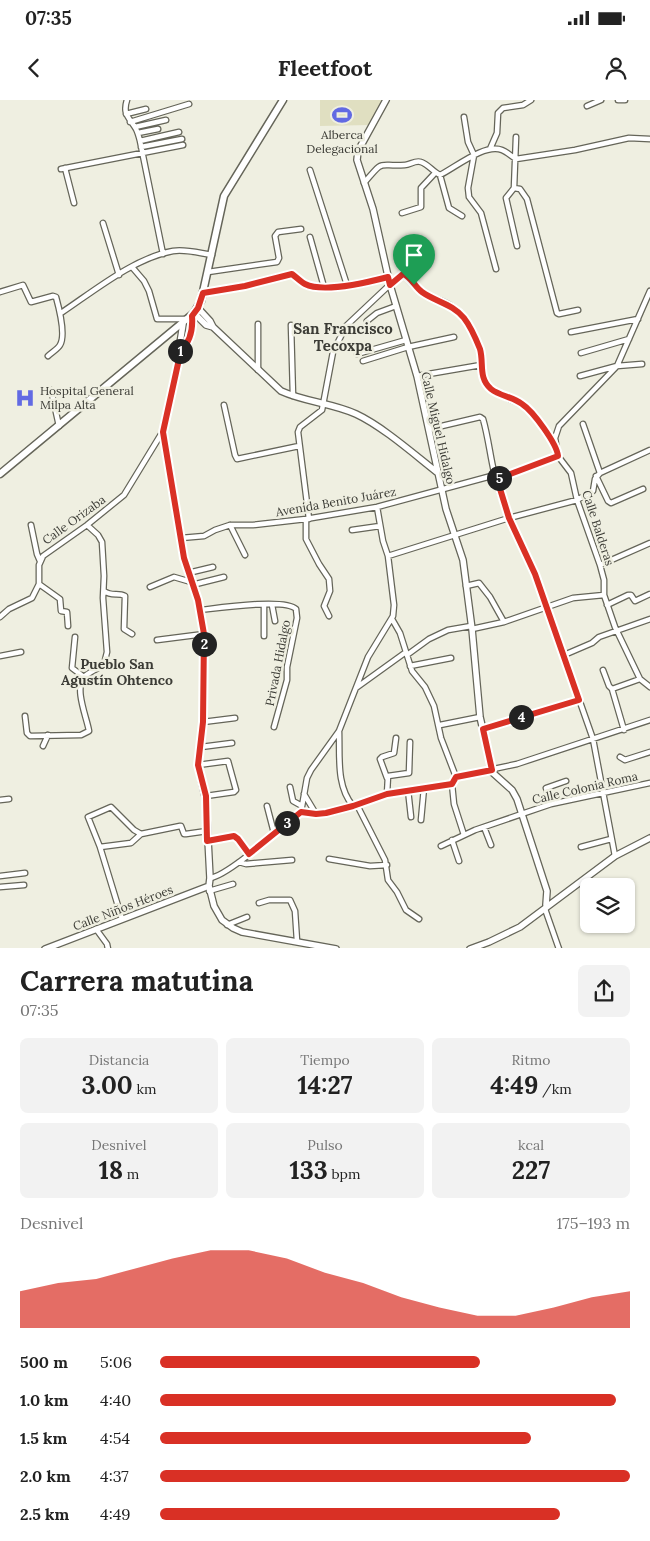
<!DOCTYPE html>
<html lang="es">
<head>
<meta charset="utf-8">
<style>
	:root { --surface:#fff; --page:#f2f2f2; --text:#222; --muted:#767676; --accent:#d93025 }
	body { margin:0; font-family:Lora,serif; background:var(--page); color:var(--text); height:100vh; display:flex; flex-direction:column; font-size:19px; white-space:nowrap }
	* { box-sizing:border-box; margin:0 }
	p { font-size:16px; color:var(--muted) }
	.icon { flex:none; width:28px; height:28px; fill:none; stroke:currentColor; stroke-width:2; stroke-linecap:round; stroke-linejoin:round }
	.map { position:relative; height:848px; overflow:hidden }
	.side { display:flex; flex-direction:column; background:var(--surface); flex:1 }
	.side>* { flex:none }
	.fabs { position:absolute; left:580px; top:778px; display:grid; gap:10px }
	.fabs a { display:grid; place-items:center; width:55px; height:55px; border-radius:8px; background:var(--surface); box-shadow:0 1px 4px #0004; font-size:25px }
	.pin { position:absolute; display:grid; place-items:center; width:42px; height:42px; color:#fff; margin:-51px -21px; border-radius:50% 50% 50% 0; rotate:-45deg; box-shadow:0 0 5px #0007 }
	.pin .icon { rotate:45deg }
	.km { position:absolute; width:25px; height:25px; margin:-12px; border-radius:50%; background:#222; color:#fff; font-size:14px; line-height:25px; text-align:center }
	.round { display:grid; place-items:center; flex:none; width:52px; height:52px; border-radius:8px; background:var(--page) }
	.overview { display:flex; align-items:center; justify-content:space-between; height:85px; padding:0 20px }
	h1 { font-size:28px; font-weight:800; line-height:38px }
	.metrics { display:grid; grid-template-columns:repeat(3,1fr); gap:8px; height:85px; padding:5px 20px }
	.metrics div { display:grid; align-content:center; border-radius:8px; background:var(--page); text-align:center }
	.metrics b { font-size:25px; font-weight:800 }
	.metrics small { font-size:14px; font-weight:400 }
	.metrics p { font-size:14px }
	.chart { height:140px; padding:10px 20px }
	.chart p { display:flex; justify-content:space-between }
	.chart svg { width:100%; height:90px; margin-top:5px; fill:var(--accent); opacity:.7 }
	ul { padding:0 20px; list-style:none; font-size:16px }
	li { display:grid; grid-template-columns:80px 60px 1fr; align-items:center; height:38px }
	li i { height:12px; border-radius:6px; background:var(--accent) }
	.status { display:flex; justify-content:space-between; align-items:center; height:35px; padding:0 25px; background:var(--surface); direction:ltr }
	.status svg { height:14px; fill:currentColor }
	header { display:flex; justify-content:space-between; align-items:center; height:65px; padding:0 20px; background:var(--surface); font-size:22px; font-weight:800 }
	.map>svg:first-child { display:block }
	.green { fill:#e0dfc1 }
	.lines { fill:none; stroke-linecap:round; stroke-linejoin:round }
	.minor-casing { stroke:#656559; stroke-width:7 }
	.tertiary-casing { stroke:#656559; stroke-width:8 }
	.secondary-casing { stroke:#656559; stroke-width:9 }
	.minor { stroke:#fff; stroke-width:4.5 }
	.tertiary { stroke:#fff; stroke-width:5.5 }
	.secondary { stroke:#fff; stroke-width:6 }
	.route-casing { stroke:#fff; stroke-width:10 }
	.route { stroke:#d93025; stroke-width:6 }
	.labels { text-anchor:middle; stroke-width:5; stroke-linejoin:round; paint-order:stroke }
	.poi-label { font-size:12px; fill:#3c3c36; stroke:#efefe1 }
	.street-label { font-size:12px; fill:#3c3c36; stroke:#efefe1 }
	.neighbourhood-label { font-size:14px; font-weight:bold; fill:#3c3c36; stroke:#efefe1 }
	.quarter-label { font-size:15px; font-weight:bold; fill:#3c3c36; stroke:#efefe1 }
</style>
</head>
<body>
<div class="status"><b>07:35</b><svg viewBox="0 0 49 12"><path d="M0 12V9h3v3zM5 12V6h3v6zM10 12V3h3v9zM15 12V0h3v12zM26 1h20v11H26zM47 4h2v5h-2z"/></svg></div>
<header><svg class="icon" aria-label="back" viewBox="0 0 24 24"><path d="M15 5l-7 7 7 7"/></svg>Fleetfoot<svg class="icon" aria-label="person" viewBox="0 0 24 24"><circle cx="12" cy="8" r="4"/><path d="M4 21q1-7 8-7t8 7"/></svg></header>
<div class="map">
<svg width="650" height="849" viewBox="0 0 650 849">
	<rect width="100%" height="100%" fill="#efefe1"/>
	<path class="green" d="M320 0H383L370 25 320 26Z"/>
	<g class="lines">
		<defs>
			<path id="minor" d="M127 0C122 15 130 18 136 29 138 33 139 37 140 41L163 154
				M618 0H625
				M587 6 601 0
				M126 14 146 9
				M464 17 468 42 474 55 468 88 469 97 481 113 496 169
				M130 22 189 4
				M135 27 166 20
				M138 33 158 29
				M516 37 514 88 520 89 527 99 557 213 559 214 578 210
				M140 41 179 32
				M141 47 182 39
				M490 49 497 33 498 13 503 8 523 5 531 0
				M65 68 74 103
				M61 69 183 45
				M310 70 347 185
				M440 75 449 108 462 116
				M364 83C385 58 377 67 405 65 410 65 415 60 421 62 428 64 433 72 440 75 456 67 485 43 502 50 507 52 511 56 516 59L575 50 629 38 650 39
				M514 88 506 98 517 146
				M402 113 421 107V88L435 73
				M103 123 119 175
				M310 137 324 187
				M132 167 144 181 149 191 157 219H188
				M208 172 277 162 279 158 275 136 278 132 301 129
				M0 192 23 185 31 202 53 196 56 197C59 208 66 235 60 245 58 249 52 252 48 256
				M203 193 245 186 292 174C296 177 301 182 305 184 323 193 369 182 388 177
				M61 213C94 191 134 158 173 151 186 149 199 153 212 155
				M367 221 377 213 396 206
				M258 224V270
				M291 225 293 296
				M571 232 638 219
				M581 253 629 239
				M357 254 406 240
				M363 261 408 247 454 237
				M417 276 481 265
				M580 276 617 266 642 264
				M51 290 59 326
				M224 305 235 355 237 359 299 346
				M583 324 600 373
				M429 329 480 317 483 319C488 336 490 355 494 372 503 407 518 442 535 474L593 639 615 756
				M558 356 571 373 577 400 600 465 604 480V495L615 527 640 579 650 587
				M558 356 555 338 559 326 617 266 650 191
				M596 376 608 401 611 403 643 389
				M497 379 558 356
				M306 419V439L319 464 329 479 330 491 324 506 329 516
				M309 419 298 332 300 327 322 310 333 252 346 226 399 176 403 174C411 177 415 187 422 192 431 198 441 200 450 205 465 214 474 233 479 249 484 262 478 278 490 288 501 298 518 300 530 310 541 319 545 335 555 344
				M31 425 37 454 40 461
				M230 425 245 455
				M352 430 380 426
				M181 438 204 436 215 430 230 425H253L306 419 377 407 495 375
				M388 456 509 418 577 400 593 391 595 379 600 373 650 350
				M600 465 650 443
				M188 473 213 467
				M39 484 60 499 61 511 67 512 68 526
				M192 485 224 477
				M466 486 479 483 490 497 504 522
				M150 487 174 477 191 482
				M104 491C112 497 118 492 125 496L124 529 132 534
				M264 505V536
				M272 505 275 521
				M607 505 628 495H631L635 501 650 494
				M201 510C218 508 285 498 296 509L297 518 287 567V580L274 627
				M0 517 9 509 32 498 39 484V465L43 456 87 425 124 395 163 331
				M392 519 400 533 412 571 425 587 434 606 441 638 456 677 452 684 454 704 464 735
				M472 529 504 522 573 498 604 495
				M75 537 72 568 84 577
				M157 540 204 534
				M407 555 429 539 448 530 471 526
				M564 555 592 543 599 537 650 519
				M0 556 21 552
				M410 566 451 558
				M603 570 609 586 612 589 640 579
				M356 588 406 552
				M612 589 624 630
				M25 616 27 633 30 636 81 635 89 631C87 618 74 589 84 577 89 572 98 569 104 564L107 552 103 498 104 476 102 442 98 435 87 425
				M203 622 235 618
				M440 625 480 617
				M483 629 579 599
				M339 631C340 657 336 686 353 706
				M43 646 48 635
				M201 647 232 643
				M620 657 625 660 628 659 650 652
				M198 665 228 661 236 690 234 692 206 696
				M456 677 517 664 650 620
				M387 678 380 659 382 657 394 653 396 638
				M290 687 293 701 302 706
				M408 690 411 717
				M304 694 316 714
				M387 694 388 676 409 673 410 642
				M0 700 9 699
				M551 704 546 688 566 681
				M357 705 385 760 388 780 397 792 406 810 419 819
				M267 706 274 733
				M301 712 307 678 311 670 339 631 368 557 393 516 394 505 388 456 383 441 377 407
				M301 712 316 714 326 713 353 706 387 694 452 684
				M421 720 424 688
				M484 727 491 745
				M141 734 180 726H181L184 734H186L207 731
				M452 740 459 761
				M207 741 234 736 239 739 249 754
				M441 746 475 730 551 704 650 683
				M100 747 131 743 141 734 134 730 111 707 88 717 100 747 122 819
				M581 747 611 739
				M329 759 370 766 387 765
				M239 762 246 764 292 760
				M0 776 25 773
				M210 778C228 776 283 726 301 712
				M0 787 24 785
				M209 791 233 784
				M259 803 269 800H290L295 811 297 841
				M545 809 559 849
				M227 825 247 817
				M96 829 107 844 108 849"/>
			<path id="tertiary" d="M386 0 358 51 357 60 373 109 390 185 417 276 446 409 463 460 472 529 480 617 493 673 512 690 517 699 547 791 546 805
				M198 208 210 221 213 227 281 291C305 302 332 303 356 314 382 326 415 355 438 373
				M194 213 206 225 213 227
				M183 224 180 243 181 250 163 331 184 458 198 500 204 534 203 622 198 665 206 701 210 778 209 786 214 806 222 820 233 828 242 832 336 849
				M181 250C191 241 193 229 192 216
				M45 849 209 786
				M470 849 489 842 520 827 615 756 650 738"/>
			<path id="secondary" d="M0 374 194 213 201 201 224 96 283 0"/>
		</defs>
		<use href="#minor" class="minor-casing"/>
		<use href="#tertiary" class="tertiary-casing"/>
		<use href="#secondary" class="secondary-casing"/>
		<use href="#minor" class="minor"/>
		<use href="#tertiary" class="tertiary"/>
		<use href="#secondary" class="secondary"/>
	</g>
	<g class="lines">
		<defs>
			<path id="route" d="M292 174C296 177 301 182 305 184 323 193 369 182 388 177L390 185 403 174C411 177 415 187 422 192 436 202 453 204 464 218 471 227 476 239 480 249 484 263 478 278 491 289 500 296 513 297 522 304 533 311 557 344 558 356L497 379 509 418 535 474 579 600 483 629 492 670 456 677 452 684 387 694 353 706 326 713 316 714 301 712 249 754 238 739 234 736 207 741 206 696 198 665 203 622 204 534 198 500 184 458 163 332 181 250C191 241 193 229 192 216L198 208 203 193 245 186Z"/>
		</defs>
		<use href="#route" class="route-casing"/>
		<use href="#route" class="route"/>
	</g>
	<defs>
		<symbol id="stadium-bare" viewBox="-9 -9 18 18"><path d="M0-5a6.5 5 0 1 0 0 10a6.5 5 0 1 0 0-10ZM-3.5-1.8h7v3.6h-7Z" fill="#626ae3" stroke="#efefe1" stroke-width="2.5" paint-order="stroke"/></symbol>
		<symbol id="hospital-bare" viewBox="-9 -9 18 18"><path d="M-5-5h3v3.5h4V-5h3V5h-3V1.5h-4V5h-3Z" fill="#626ae3" stroke="#efefe1" stroke-width="2.5" paint-order="stroke"/></symbol>
	</defs>
	<g fill-rule="evenodd">
		<use href="#stadium-bare" x="328" y="1" width="28" height="28"/>
		<use href="#hospital-bare" x="11" y="284" width="28" height="28"/>
	</g>
	<g class="labels">
		<g class="poi-label">
			<text x="342" y="39">Alberca<tspan x="342" dy="14">Delegacional</tspan></text>
			<text x="40" y="295" text-anchor="start">Hospital General<tspan x="40" dy="14">Milpa Alta</tspan></text>
		</g>
		<g class="street-label">
			<text transform="translate(438 328) rotate(77)" y="4">Calle Miguel Hidalgo</text>
			<text transform="translate(336 402) rotate(-10)" y="4">Avenida Benito Juárez</text>
			<text transform="translate(74 420) rotate(-36)" y="4">Calle Orizaba</text>
			<text transform="translate(598 428) rotate(72)" y="4">Calle Balderas</text>
			<text transform="translate(278 563) rotate(-79)" y="4">Privada Hidalgo</text>
			<text transform="translate(585 688) rotate(-13)" y="4">Calle Colonia Roma</text>
			<text transform="translate(123 808) rotate(-21)" y="4">Calle Niños Héroes</text>
		</g>
		<g class="neighbourhood-label">
			<text x="117" y="569">Pueblo San<tspan x="117" dy="16">Agustín Ohtenco</tspan></text>
		</g>
		<g class="quarter-label">
			<text x="343" y="234">San Francisco<tspan x="343" dy="17">Tecoxpa</tspan></text>
		</g>
	</g>
</svg>
<div class="fabs">
<a><svg class="icon" aria-label="layers" viewBox="0 0 24 24"><path d="M12 4l9 5-9 5-9-5zM3 14l9 5 9-5"/></svg></a>
</div>
<div class="pin" style="left:414px;top:185px;background:#1e9e55"><svg class="icon" aria-label="arrive" viewBox="0 0 24 24"><path d="M6 21V4h12l-3 4 3 4H6"/></svg></div>
<b class="km" style="left:180px;top:251px">1</b>
<b class="km" style="left:204px;top:544px">2</b>
<b class="km" style="left:287px;top:723px">3</b>
<b class="km" style="left:521px;top:617px">4</b>
<b class="km" style="left:499px;top:378px">5</b>
</div>
<section class="side">
<div class="overview"><div><h1>Carrera matutina</h1><p>07:35</p></div><a class="round"><svg class="icon" aria-label="share" viewBox="0 0 24 24"><path d="M12 15V3M7 8l5-5 5 5M5 13v7h14v-7"/></svg></a></div>
<div class="metrics">
<div><p>Distancia</p><b>3.00<small> km</small></b></div>
<div><p>Tiempo</p><b>14:27</b></div>
<div><p>Ritmo</p><b>4:49<small> /km</small></b></div>
</div>
<div class="metrics">
<div><p>Desnivel</p><b>18<small> m</small></b></div>
<div><p>Pulso</p><b>133<small> bpm</small></b></div>
<div><p>kcal</p><b>227</b></div>
</div>
<div class="chart"><p><span>Desnivel</span>175–193 m</p>
<svg viewBox="0 0 160 44" preserveAspectRatio="none"><path d="M0 44V26L10 22L20 20L30 15L40 10L50 6L60 6L70 10L80 17L90 22L100 29L110 34L120 38L130 38L140 34L150 29L160 26V44z"/></svg>
</div>
<ul>
<li><b>500 m</b>5:06<i style="width:68%"></i></li>
<li><b>1.0 km</b>4:40<i style="width:97%"></i></li>
<li><b>1.5 km</b>4:54<i style="width:79%"></i></li>
<li><b>2.0 km</b>4:37<i style="width:100%"></i></li>
<li><b>2.5 km</b>4:49<i style="width:85%"></i></li>
</ul>
</section>
</body>
</html>
